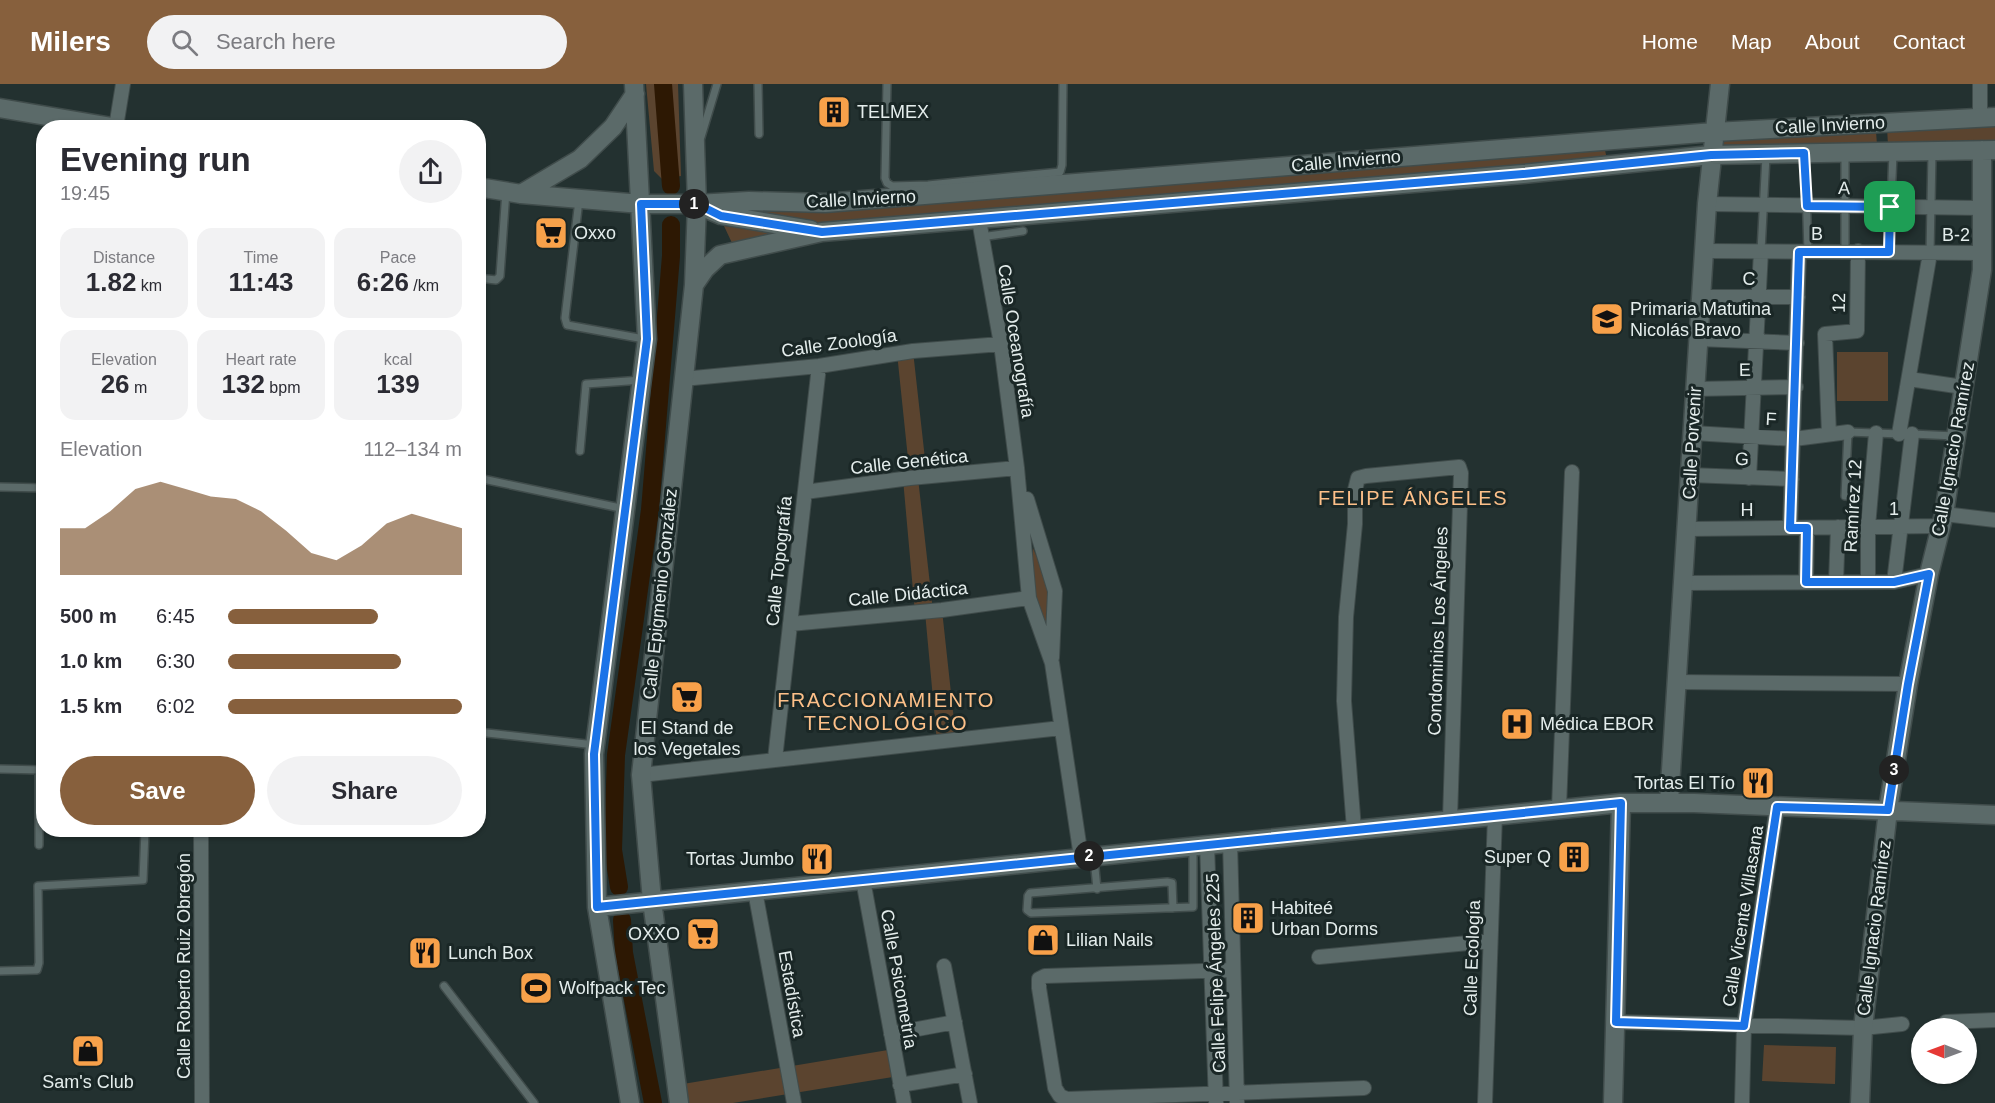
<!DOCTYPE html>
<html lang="en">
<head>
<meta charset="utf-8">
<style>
	:root { --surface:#fff; --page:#f2f2f3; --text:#2b2b33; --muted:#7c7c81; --accent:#87603d }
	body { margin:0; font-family:Helvetica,sans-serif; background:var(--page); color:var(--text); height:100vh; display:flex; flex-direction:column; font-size:22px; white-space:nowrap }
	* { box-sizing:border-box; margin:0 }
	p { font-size:20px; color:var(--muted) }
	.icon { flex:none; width:33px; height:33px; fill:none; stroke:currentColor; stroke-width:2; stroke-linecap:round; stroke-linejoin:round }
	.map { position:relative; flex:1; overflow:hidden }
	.sheet { position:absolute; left:36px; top:36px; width:450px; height:717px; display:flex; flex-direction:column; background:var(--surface); border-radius:24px; box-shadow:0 2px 4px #0004 }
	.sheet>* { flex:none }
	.needle { width:39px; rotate:271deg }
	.controls { position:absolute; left:1911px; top:934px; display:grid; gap:12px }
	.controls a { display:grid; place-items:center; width:66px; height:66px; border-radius:50%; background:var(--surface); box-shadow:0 2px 4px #0004; font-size:30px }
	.pin { position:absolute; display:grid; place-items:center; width:51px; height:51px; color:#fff; margin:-26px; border-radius:12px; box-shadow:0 3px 9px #0006 }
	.km { position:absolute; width:30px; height:30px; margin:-15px; border-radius:50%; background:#222; color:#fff; font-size:16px; line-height:30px; text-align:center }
	.round { display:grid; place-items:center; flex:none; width:63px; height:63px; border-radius:32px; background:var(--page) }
	.head { display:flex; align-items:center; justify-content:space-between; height:102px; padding:0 24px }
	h1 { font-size:33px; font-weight:700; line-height:45px }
	.figures { display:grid; grid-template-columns:repeat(3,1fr); gap:9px; height:102px; padding:6px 24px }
	.figures div { display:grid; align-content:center; border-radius:15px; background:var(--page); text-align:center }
	.figures b { font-size:26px; font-weight:700 }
	.figures small { font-size:16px; font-weight:400 }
	.figures p { font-size:16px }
	.chart { height:168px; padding:12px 24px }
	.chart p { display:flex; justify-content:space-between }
	.chart svg { width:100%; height:108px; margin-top:6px; fill:var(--accent); opacity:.7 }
	.cta { display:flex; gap:12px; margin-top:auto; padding:12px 24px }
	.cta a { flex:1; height:69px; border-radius:36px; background:var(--accent); color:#fff; font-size:24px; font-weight:700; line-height:69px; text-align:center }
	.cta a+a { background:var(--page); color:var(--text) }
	ul { padding:0 24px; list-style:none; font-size:20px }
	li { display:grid; grid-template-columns:96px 72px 1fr; align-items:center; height:45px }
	li i { height:15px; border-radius:8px; background:var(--accent) }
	header { display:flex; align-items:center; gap:36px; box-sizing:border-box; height:84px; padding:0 30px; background:var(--accent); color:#fff }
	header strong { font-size:28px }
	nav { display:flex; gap:33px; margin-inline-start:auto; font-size:21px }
	.search { width:420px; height:54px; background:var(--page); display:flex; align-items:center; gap:15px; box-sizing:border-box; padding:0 21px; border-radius:33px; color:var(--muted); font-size:22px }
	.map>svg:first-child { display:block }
	.green { fill:#5b442f }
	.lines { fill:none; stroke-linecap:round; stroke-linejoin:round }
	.canal { stroke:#2d1803; stroke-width:18 }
	.lane-casing { stroke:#404c4b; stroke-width:10 }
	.street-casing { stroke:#404c4b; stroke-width:16 }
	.secondary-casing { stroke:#404c4b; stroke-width:21 }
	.lane { stroke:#5b6a69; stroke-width:7 }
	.street { stroke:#5b6a69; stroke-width:14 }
	.secondary { stroke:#5b6a69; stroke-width:18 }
	.route-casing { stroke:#fff; stroke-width:12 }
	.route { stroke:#1a73e8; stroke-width:8 }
	.labels { text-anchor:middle; stroke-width:6; stroke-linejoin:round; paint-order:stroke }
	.poi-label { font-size:18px; fill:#e4edec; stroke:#1a2726; text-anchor:start }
	.street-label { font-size:18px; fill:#e4edec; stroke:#1a2726 }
	.neighbourhood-label { font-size:20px; letter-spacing:1.5px; fill:#fdc089; stroke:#1a2726 }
</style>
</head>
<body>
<header>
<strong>Milers</strong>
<div class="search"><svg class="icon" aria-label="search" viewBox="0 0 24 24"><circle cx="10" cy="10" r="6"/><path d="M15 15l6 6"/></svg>Search here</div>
<nav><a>Home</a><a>Map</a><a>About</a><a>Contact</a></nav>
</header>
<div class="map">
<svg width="1995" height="1019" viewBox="0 0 1995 1019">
	<rect width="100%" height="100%" fill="#233130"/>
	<path class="green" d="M646 0H678L681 92 662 95 654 87Z
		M1995 39V58L1888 62 1887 43Z
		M1876 47 1877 61 1717 67 1721 52Z
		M1604 62 1607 75 822 142 742 129 749 123Z
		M724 142 808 149 732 159Z
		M913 267 927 393 918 394 933 527 942 526 956 655 937 658 925 528 915 529 903 395 910 394 897 269Z
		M1837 268H1888V317H1837Z
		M1033 464 1051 506 1048 556 1030 513Z
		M1764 961 1836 963 1835 1000 1762 997Z
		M894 965 899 992 733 1019H679L677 1001Z"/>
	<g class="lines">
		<path class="canal" d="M663 0 671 102
			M619 803 613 766 616 671 650 426 671 172V141
			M622 836 624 869 653 1019"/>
		<defs>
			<path id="lane" d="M758 0 759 50
				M887 0 885 94 887 99 892 102 928 101 1060 88 1062 81 1063 0
				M701 53 717 0
				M1805 72 1808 168
				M579 116 565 234 567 241 644 255
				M981 153 1023 147
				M1761 167 1766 72
				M1845 168V71
				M1889 168 1893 69
				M1930 169 1932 69
				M478 194 496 196 500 192 506 107
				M1912 350 1955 352
				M580 367 586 300 642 296
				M478 394 625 425
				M0 403 44 404
				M1845 412 1848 348 1901 350
				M478 648 595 661
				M0 685 42 686
				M39 761V686
				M1094 774 1097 805
				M1173 824 1172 799 1167 798 1030 809 1028 812 1027 826 1031 829 1193 823V763
				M0 887 37 886 39 879 38 802 143 796 145 746
				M444 902 534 1019"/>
			<path id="street" d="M1980 34V0
				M116 43 123 0
				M1707 120 1982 124
				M979 136 1001 260 1017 384 1029 514 1052 579 1081 773
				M1704 167 1982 169
				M1701 213H1798
				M1698 255 1797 259
				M683 295 819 282 913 267 1001 260
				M1909 295 1963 303
				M1695 305 1796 303
				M1693 349 1794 355 1848 348
				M1829 350 1825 250 1857 247 1858 167
				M1899 350 1930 169
				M1690 391 1792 395
				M1749 394 1761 167
				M805 408 910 394 1017 384
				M1027 415 1055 507 1052 574
				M1944 430 1995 436
				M1790 444 1799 168
				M1687 445 1941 442
				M1806 498 1807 444
				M1836 498 1838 443
				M1868 498V443L1876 349
				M1894 498 1912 350
				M1684 499 1894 498 1929 490
				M790 540 942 526 1029 514
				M1676 598 1908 600
				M775 675 819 282
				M641 691 1061 644
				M1559 724 1572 388
				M1354 745 1344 617 1346 533 1355 440V406L1358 394 1366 392 1459 383 1461 389 1450 735
				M201 746 202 1019
				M1230 758 1237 1019
				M1207 760 1216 1019
				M863 796 904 1019
				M755 807 794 1019
				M1319 873 1490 857
				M944 882 970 1019
				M1233 886 1045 892 1039 895V904L1055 1004 1060 1012 1067 1015 1364 1004
				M1616 938 1863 944 1902 940
				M1946 938 1995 936
				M891 950 955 938
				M900 1001 965 990
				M1485 1019 1495 731
				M1742 1019 1744 942 1777 723"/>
			<path id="secondary" d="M0 24 118 44
				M478 103 521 110 641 120H697L749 117 825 119 1714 48 1995 33
				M521 110 580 75 613 43 635 10
				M698 121 721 131 811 146
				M694 201 705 185 720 171 822 148 1523 90 1711 71 1995 66
				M1669 718 1707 120 1720 0
				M597 823 1621 719H1694L1995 731
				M630 1019 597 823 594 670 647 255 634 0
				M679 1019 652 817 641 691 694 201 697 120 693 0
				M1613 1019 1621 719
				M1860 1019 1863 944 1888 726 1908 600 1929 490 1944 430 1982 186V66"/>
		</defs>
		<use href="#lane" class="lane-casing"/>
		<use href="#street" class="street-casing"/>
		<use href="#secondary" class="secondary-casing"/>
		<use href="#lane" class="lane"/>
		<use href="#street" class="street"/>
		<use href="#secondary" class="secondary"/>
	</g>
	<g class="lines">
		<defs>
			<path id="route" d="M1804 69 1807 122 1890 123 1889 168H1799L1790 444H1807L1806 498H1894L1929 490 1908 600 1888 726 1777 723 1744 942 1616 938 1621 719 597 823 594 670 647 255 641 120H697L721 132 822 148 1523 90 1711 71Z"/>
		</defs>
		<use href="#route" class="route-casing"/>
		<use href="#route" class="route"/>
	</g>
	<defs>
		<symbol id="building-square" viewBox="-11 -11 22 22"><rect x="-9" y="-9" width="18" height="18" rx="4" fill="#f8a14a" stroke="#1a2726"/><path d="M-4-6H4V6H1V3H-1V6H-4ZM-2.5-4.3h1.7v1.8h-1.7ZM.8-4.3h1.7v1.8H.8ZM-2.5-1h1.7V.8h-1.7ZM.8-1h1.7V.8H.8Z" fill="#111"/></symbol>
		<symbol id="supermarket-square" viewBox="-11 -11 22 22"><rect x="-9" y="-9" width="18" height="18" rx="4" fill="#f8a14a" stroke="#1a2726"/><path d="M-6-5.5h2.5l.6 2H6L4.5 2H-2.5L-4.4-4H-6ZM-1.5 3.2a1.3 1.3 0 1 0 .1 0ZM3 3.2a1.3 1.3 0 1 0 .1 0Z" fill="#111"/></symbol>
		<symbol id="school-square" viewBox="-11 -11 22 22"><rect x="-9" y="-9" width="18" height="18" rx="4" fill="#f8a14a" stroke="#1a2726"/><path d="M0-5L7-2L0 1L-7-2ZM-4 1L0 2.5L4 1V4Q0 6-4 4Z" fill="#111"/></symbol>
		<symbol id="hospital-square" viewBox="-11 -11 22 22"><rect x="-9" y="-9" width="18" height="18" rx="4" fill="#f8a14a" stroke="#1a2726"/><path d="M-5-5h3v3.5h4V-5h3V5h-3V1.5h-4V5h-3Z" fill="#111"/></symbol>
		<symbol id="restaurant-square" viewBox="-11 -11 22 22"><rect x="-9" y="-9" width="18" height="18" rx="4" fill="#f8a14a" stroke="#1a2726"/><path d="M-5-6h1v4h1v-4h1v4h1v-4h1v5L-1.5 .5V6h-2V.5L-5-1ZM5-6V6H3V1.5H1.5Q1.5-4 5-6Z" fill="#111"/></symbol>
		<symbol id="shop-square" viewBox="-11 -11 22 22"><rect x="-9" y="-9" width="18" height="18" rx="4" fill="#f8a14a" stroke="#1a2726"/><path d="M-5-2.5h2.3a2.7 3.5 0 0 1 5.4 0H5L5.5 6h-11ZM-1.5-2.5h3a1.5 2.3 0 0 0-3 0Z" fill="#111"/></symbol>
		<symbol id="stadium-square" viewBox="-11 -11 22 22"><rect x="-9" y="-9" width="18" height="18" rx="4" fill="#f8a14a" stroke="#1a2726"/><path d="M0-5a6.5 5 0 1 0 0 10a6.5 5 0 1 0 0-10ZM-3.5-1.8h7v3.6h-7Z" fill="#111"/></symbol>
	</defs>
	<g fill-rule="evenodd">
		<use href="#building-square" x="815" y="9" width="38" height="38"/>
		<use href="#supermarket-square" x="532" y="130" width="38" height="38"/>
		<use href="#school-square" x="1588" y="216" width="38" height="38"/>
		<use href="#supermarket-square" x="668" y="594" width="38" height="38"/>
		<use href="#hospital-square" x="1498" y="621" width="38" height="38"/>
		<use href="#restaurant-square" x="1739" y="680" width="38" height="38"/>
		<use href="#building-square" x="1555" y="754" width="38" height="38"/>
		<use href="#restaurant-square" x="798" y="756" width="38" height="38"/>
		<use href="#building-square" x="1229" y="815" width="38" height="38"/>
		<use href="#supermarket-square" x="684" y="831" width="38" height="38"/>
		<use href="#shop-square" x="1024" y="837" width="38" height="38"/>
		<use href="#restaurant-square" x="406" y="850" width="38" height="38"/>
		<use href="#stadium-square" x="517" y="885" width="38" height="38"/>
		<use href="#shop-square" x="69" y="948" width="38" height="38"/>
	</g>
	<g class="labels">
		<g class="poi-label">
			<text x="857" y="34">TELMEX</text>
			<text x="574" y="155">Oxxo</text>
			<text x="1630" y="231">Primaria Matutina<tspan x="1630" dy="21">Nicolás Bravo</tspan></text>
			<text x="1540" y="646">Médica EBOR</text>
			<text x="687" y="650" text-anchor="middle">El Stand de<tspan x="687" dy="21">los Vegetales</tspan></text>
			<text x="1735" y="705" text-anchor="end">Tortas El Tío</text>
			<text x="1551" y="779" text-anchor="end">Super Q</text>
			<text x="794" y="781" text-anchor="end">Tortas Jumbo</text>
			<text x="1271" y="830">Habiteé<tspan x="1271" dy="21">Urban Dorms</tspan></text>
			<text x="680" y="856" text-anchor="end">OXXO</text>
			<text x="1066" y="862">Lilian Nails</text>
			<text x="448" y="875">Lunch Box</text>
			<text x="559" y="910">Wolfpack Tec</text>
			<text x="88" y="1004" text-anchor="middle">Sam's Club</text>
		</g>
		<g class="street-label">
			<text transform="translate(1830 41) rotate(-3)" y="6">Calle Invierno</text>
			<text transform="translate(1346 77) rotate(-5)" y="6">Calle Invierno</text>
			<text transform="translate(1844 104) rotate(1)" y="6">A</text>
			<text transform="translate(861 115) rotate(-3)" y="6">Calle Invierno</text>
			<text x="1817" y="156">B</text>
			<text x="1956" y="157">B-2</text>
			<text x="1749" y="201">C</text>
			<text transform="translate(1839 219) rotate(-89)" y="6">12</text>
			<text transform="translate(1016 257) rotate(81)" y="6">Calle Oceanografía</text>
			<text transform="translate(839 259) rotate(-8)" y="6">Calle Zoología</text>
			<text transform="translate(1745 286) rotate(-1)" y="6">E</text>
			<text transform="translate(1771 335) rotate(3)" y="6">F</text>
			<text transform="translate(1692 359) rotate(-87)" y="6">Calle Porvenir</text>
			<text transform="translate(1953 365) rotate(-80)" y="6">Calle Ignacio Ramírez</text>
			<text transform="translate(1742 375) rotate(2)" y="6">G</text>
			<text transform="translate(909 378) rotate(-6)" y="6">Calle Genética</text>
			<text transform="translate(1853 422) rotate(-87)" y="6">Ramírez 12</text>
			<text x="1894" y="431">1</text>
			<text x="1747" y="432">H</text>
			<text transform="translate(779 477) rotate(-84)" y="6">Calle Topografía</text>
			<text transform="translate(660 510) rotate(-84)" y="6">Calle Epigmenio González</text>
			<text transform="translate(908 510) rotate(-6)" y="6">Calle Didáctica</text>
			<text transform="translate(1438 547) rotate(-88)" y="6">Condominios Los Ángeles</text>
			<text transform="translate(1743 832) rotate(-81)" y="6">Calle Vicente Villasana</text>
			<text transform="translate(1874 844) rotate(-83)" y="6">Calle Ignacio Ramírez</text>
			<text transform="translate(1472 874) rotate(-88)" y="6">Calle Ecología</text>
			<text transform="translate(184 882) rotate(-90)" y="6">Calle Roberto Ruiz Obregón</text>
			<text transform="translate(1216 889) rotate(-92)" y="6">Calle Felipe Ángeles 225</text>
			<text transform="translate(899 895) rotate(80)" y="6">Calle Psicometría</text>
			<text transform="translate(792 910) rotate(80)" y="6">Estadística</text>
		</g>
		<g class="neighbourhood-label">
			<text x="1413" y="421">FELIPE ÁNGELES</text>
			<text x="886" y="623">FRACCIONAMIENTO<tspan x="886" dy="23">TECNOLÓGICO</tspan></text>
		</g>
	</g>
</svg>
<div class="controls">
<a><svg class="needle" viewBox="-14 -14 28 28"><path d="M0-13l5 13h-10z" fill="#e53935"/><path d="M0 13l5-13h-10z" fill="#7c7c81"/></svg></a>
</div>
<div class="pin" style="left:1890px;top:123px;background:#1e9e55"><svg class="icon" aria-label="arrive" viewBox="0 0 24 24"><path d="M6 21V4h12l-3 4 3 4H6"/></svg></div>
<b class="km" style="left:694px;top:120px">1</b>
<b class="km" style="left:1089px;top:772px">2</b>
<b class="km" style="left:1894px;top:686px">3</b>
<section class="sheet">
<div class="head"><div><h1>Evening run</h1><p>19:45</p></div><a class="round"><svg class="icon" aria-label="share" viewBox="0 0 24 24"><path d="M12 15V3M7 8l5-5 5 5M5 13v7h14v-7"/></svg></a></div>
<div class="figures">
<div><p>Distance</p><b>1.82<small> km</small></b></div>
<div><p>Time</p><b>11:43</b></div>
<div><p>Pace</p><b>6:26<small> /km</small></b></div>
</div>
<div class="figures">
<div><p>Elevation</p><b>26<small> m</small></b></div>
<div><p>Heart rate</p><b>132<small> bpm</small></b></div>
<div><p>kcal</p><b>139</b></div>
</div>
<div class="chart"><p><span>Elevation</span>112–134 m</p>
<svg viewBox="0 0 160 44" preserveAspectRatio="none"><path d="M0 44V25L10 25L20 18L30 9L40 6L50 9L60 12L70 13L80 18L90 26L100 35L110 38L120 32L130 23L140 19L150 22L160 25V44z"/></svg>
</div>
<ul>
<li><b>500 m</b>6:45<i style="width:64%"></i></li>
<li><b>1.0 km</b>6:30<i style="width:74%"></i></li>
<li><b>1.5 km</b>6:02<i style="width:100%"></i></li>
</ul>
<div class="cta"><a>Save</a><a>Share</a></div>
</section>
</div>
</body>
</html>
